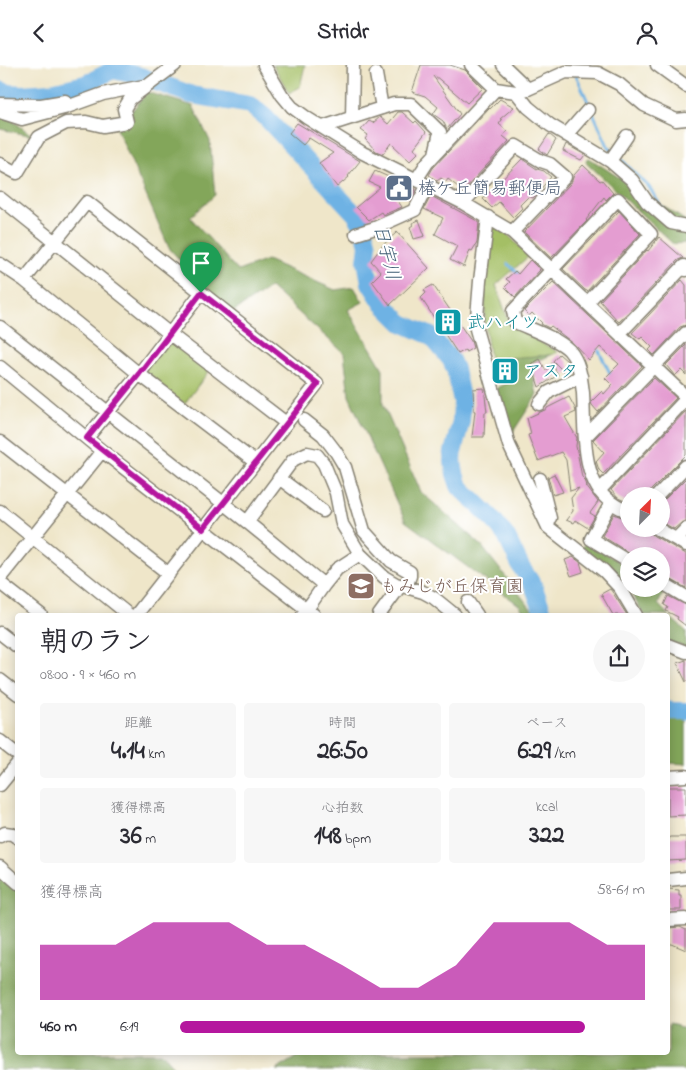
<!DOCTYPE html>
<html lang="ja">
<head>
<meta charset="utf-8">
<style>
	:root { --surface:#fff; --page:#f7f7f7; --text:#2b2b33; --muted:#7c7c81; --accent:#b5179e }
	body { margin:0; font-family:"Indie Flower","Klee One",sans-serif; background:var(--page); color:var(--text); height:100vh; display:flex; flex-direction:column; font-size:19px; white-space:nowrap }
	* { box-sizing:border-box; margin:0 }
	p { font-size:16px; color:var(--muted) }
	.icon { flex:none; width:28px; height:28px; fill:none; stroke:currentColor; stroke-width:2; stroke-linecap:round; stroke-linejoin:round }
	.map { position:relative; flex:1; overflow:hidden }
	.details { position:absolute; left:15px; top:548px; width:655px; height:442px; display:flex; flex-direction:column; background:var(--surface); border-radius:5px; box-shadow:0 2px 12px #0003 }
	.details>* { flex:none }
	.needle { width:32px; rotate:24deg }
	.tools { position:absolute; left:620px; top:422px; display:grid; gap:10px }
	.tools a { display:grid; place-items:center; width:50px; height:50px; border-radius:50%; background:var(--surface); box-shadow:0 2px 12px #0003; font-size:25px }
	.pin { position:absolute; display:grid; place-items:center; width:42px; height:42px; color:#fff; margin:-51px -21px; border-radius:50% 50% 50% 0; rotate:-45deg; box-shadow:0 0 5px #0007 }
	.pin .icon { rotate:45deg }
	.round { display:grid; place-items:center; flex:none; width:52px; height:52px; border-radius:26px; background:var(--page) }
	.summary { display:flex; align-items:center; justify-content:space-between; height:85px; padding:0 25px }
	h1 { font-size:28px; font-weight:700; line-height:38px }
	.metrics { display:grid; grid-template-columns:repeat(3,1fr); gap:8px; height:85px; padding:5px 25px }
	.metrics div { display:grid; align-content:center; border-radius:5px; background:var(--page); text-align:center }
	.metrics b { font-size:25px; font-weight:700 }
	.metrics small { font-size:14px; font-weight:400 }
	.metrics p { font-size:14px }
	.chart { height:140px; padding:10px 25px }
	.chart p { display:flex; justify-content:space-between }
	.chart svg { width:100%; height:90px; margin-top:5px; fill:var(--accent); opacity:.7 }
	ul { padding:0 25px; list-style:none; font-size:16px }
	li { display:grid; grid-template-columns:80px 60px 1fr; align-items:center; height:38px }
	li i { height:12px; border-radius:6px; background:var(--accent) }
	header { display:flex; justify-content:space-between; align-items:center; height:65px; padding:0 25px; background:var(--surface); font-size:22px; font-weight:700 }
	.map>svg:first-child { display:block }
	.green { fill:#a4bf65; stroke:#606e40 }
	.forest { fill:#83a65a; stroke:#50613b }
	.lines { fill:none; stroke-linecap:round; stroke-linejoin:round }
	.stream { stroke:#6eb2e4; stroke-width:3 }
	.river { stroke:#6eb2e4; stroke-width:18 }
	.building { fill:#e49dd1 }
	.minor-casing { stroke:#868172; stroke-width:15 }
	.minor { stroke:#fff; stroke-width:12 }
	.route-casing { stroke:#fff; stroke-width:10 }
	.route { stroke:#b5179e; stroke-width:6 }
	.labels { text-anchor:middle; stroke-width:4; stroke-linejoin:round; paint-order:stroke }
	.service-label { font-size:18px; fill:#4e5e75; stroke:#fff; text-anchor:start }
	.culture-label { font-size:18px; fill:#0d838f; stroke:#fff; text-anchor:start }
	.education-label { font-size:18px; fill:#785e54; stroke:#fff; text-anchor:start }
	.water-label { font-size:19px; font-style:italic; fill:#416076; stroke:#fff }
</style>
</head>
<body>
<header><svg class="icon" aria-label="back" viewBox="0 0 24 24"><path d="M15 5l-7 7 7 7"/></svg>Stridr<svg class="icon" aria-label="person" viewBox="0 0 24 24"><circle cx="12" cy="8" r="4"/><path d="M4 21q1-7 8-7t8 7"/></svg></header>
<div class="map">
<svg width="686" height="1005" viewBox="0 0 686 1005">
	<rect width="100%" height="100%" fill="#fff"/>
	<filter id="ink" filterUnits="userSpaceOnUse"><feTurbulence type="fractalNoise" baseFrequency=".02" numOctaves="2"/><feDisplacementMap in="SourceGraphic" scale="10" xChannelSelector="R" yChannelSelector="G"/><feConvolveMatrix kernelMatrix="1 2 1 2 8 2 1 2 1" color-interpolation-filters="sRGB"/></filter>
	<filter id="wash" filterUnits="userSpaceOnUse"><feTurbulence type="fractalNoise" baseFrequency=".0096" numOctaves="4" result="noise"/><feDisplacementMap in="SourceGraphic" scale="20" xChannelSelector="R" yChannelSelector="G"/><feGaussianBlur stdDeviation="1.12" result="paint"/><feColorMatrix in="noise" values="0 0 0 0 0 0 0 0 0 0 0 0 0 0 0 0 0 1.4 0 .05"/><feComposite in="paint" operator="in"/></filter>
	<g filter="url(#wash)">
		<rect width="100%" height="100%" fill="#efe6c9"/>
		<path class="green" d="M273 0H305L300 22 289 28Z
			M490 159 506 168 529 191 496 220 510 260 558 287 551 290 490 295 485 259V236L483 217Z
			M170 269 212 302 182 342 139 309Z"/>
		<path class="forest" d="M147 27 193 41 210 76 215 130 190 152 238 206 267 195 335 225 354 222 363 237 348 245 383 304V339L421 427 480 479 536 550H526L519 540 405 456 349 331 344 288 270 222 229 250 169 183 116 61 131 47Z
			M0 46 33 71 0 64Z
			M589 93 686 156V178L673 179 585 96Z
			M551 290 531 299 537 330 511 370 497 323 514 315 509 293Z
			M586 477 629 503V524L665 525 658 539 672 554 686 566V583L668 576V550H644L631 528 609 503 582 483Z
			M668 651H686V699L668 698Z
			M0 809 17 821 18 988H161L176 1005H11L10 1004 0 1005Z
			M668 960 686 964V1005H276L304 988H668Z"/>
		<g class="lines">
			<path class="stream" d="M576 10 608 81 614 86
				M618 91 649 122 662 143
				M508 199 520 210
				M597 282 611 310"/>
			<path class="river" d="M0 25 10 28 21 29 51 27 85 19 113 5 140 11 192 30 250 40 266 53 356 150 363 162 368 180 366 196 370 218 383 239 402 258 431 271 451 295 455 304 462 337 461 356 452 391 455 409 459 421 492 453 506 471 521 502 533 520 544 550
				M668 645 671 646H686"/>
		</g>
		<g id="blocks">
			<path class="building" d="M421 0H450L465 5 483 23 467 38 434 10 433 11 460 49 447 64 443 56 433 49 438 42 425 31 412 27Z
				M500 34 514 42 500 54 502 55 499 59 507 66 503 71 509 76 463 126 448 114 446 117 441 113 437 116 429 110 433 103 489 43 490 44Z
				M398 47H402L414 58 416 56 426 67 414 83 418 88 410 96 391 78 383 89 376 86 365 74 368 70 361 65 369 56 373 58 380 52 388 59Z
				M297 58 360 96 348 111 349 112 337 122 319 98 333 88 309 73 303 80 289 68Z
				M549 69 556 75 547 90 539 84Z
				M566 79 585 90 581 95 563 86Z
				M522 94 537 104 544 106 551 112 533 133 529 131 520 140 522 143 513 152 499 137 492 143 483 134Z
				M583 100 600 116 602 115 613 128 606 135 604 132 586 155 587 156 551 193 524 167 571 118 574 110Z
				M375 106 416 124 411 134 390 124 402 142 383 150 381 147 369 155 356 142 380 122 369 117Z
				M431 131 479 157 477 178 472 186 470 185 464 202 450 195 457 181 435 169 443 153 424 144Z
				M619 146 640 169 587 226 585 225 563 204Z
				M419 155 425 171 414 174 410 162 413 160 412 158Z
				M397 167 429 203 390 240 372 216 381 207 371 196 382 181Z
				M659 172 683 193 678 195 619 257 600 236 647 185 648 186Z
				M530 195 540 205 515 232 505 222 510 217 506 214 515 206 518 209Z
				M682 215 686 220V260L680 262 654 290 649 285 652 282 642 272 640 274 632 268Z
				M553 217 642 301 598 347 592 340 591 337 602 326 604 329 612 320 605 313 619 299 600 282 589 295 574 279 551 261 549 263 541 259 542 258 532 248 529 251 524 246Z
				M433 220 471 276 473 283 466 287 465 285 458 289 421 233 426 228 424 225Z
				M686 280V310L681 305 675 311 666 300Z
				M559 289 567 296 570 303 566 309 553 296Z
				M509 293 515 315 500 317 495 297Z
				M540 294 546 306 552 298 558 310 539 322 531 299Z
				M654 313 676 333 603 409 599 405 596 396 604 387 593 375Z
				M484 323 487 347H485L484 372H472L475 346H474L473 324Z
				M569 332 575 343 576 347 565 352 577 373 576 381 582 412 585 415 587 421H586L598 437 590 448 595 451 588 463 575 455 573 458 566 455 573 446 571 433 579 423 570 426 566 395 561 387 538 396 528 370 531 369 527 353 547 344V343Z
				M686 346V390L651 425 648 431H629V438L618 433 611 425Z
				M554 409 563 427 553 430 548 412Z
				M686 413V456L681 458 674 464 661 457V438Z
				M614 449 629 455V464H646L654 471 686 489V523L661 509V491H634L602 471Z
				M573 492 580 497 583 507 571 511 565 495Z
				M610 524 613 528 627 550H613L601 529Z
				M668 531 686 540V561L677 554 678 552 666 546 668 542 664 540Z
				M686 595V617L677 598Z
				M668 722H686V750L668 751Z
				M670 772H686V795L668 796V773Z
				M668 824 679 825V830H681V845H668Z
				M680 862 686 865V885L672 879H668V863Z"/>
		</g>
	</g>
	<g filter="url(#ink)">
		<use href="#blocks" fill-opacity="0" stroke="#868172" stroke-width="1"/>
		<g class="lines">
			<defs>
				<path id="minor" d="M264 0 282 30 292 42 307 53 363 88 463 138 512 167 686 332
					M471 0 496 24 516 27 528 24 566 7 598 8 619 19 644 40 676 55 686 54
					M503 0 528 24
					M657 0 686 21
					M376 9 382 43
					M516 27 528 42 550 60 610 96 632 115 647 137 671 158 686 161
					M0 39 41 40 65 36
					M0 47 22 54 64 43 103 29 144 21
					M352 53 353 0
					M323 62 394 39H411L440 67 435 89
					M566 70 588 45
					M610 96 627 71
					M0 99 17 108 39 72 66 58 86 57 103 61 127 57 124 44 130 34 175 0
					M416 115 427 98 496 24
					M0 133 170 269 286 358
					M463 138 516 81 541 96 550 99 565 112 512 167
					M488 152 480 216 476 264 509 380 548 462 604 506 620 523 636 550
					M356 169 375 163 415 145 427 121
					M0 199 24 215 139 309 255 397
					M24 215 87 137 317 319 136 550
					M587 238 651 169 618 134 513 246 515 257C530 264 557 273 569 285 580 298 581 312 583 328 585 362 580 417 612 438 617 442 623 444 629 447
					M0 262 247 457 324 520 337 504 360 489 384 512 396 519 423 527 434 533 455 550
					M620 268 684 201 686 205
					M0 302 102 386 314 550
					M539 339 549 327 581 311
					M304 355 323 370 336 387 345 402 364 466 391 496 410 507V511L406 522
					M585 372 686 268
					M87 373 139 309 201 228
					M0 377 169 509
					M279 413 323 446
					M540 414 550 453
					M599 426 686 334
					M657 431 686 401
					M611 438 591 474 629 497
					M0 446 129 550
					M247 457 293 395 307 388 317 390 324 399 336 428 342 459 360 489
					M658 464 686 480
					M676 474 686 464
					M0 513 102 386
					M661 517 686 532
					M0 518 41 550
					M468 537 477 550
					M303 550 324 520
					M379 550 401 520
					M0 568 18 582
					M668 580 686 587
					M0 615 18 629
					M0 676 18 690
					M668 712 686 711
					M0 720 18 698
					M0 771 5 768 12 769 18 773
					M0 802 18 818
					M668 815 686 813
					M668 855 686 854"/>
			</defs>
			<use href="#minor" class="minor-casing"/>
			<use href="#minor" class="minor"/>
		</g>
	</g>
	<g class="lines" filter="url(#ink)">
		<defs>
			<path id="route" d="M201 228 318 319 203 464 87 373 139 309Z"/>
		</defs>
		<use href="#route" class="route-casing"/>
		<use href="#route" class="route"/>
	</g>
	<defs>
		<symbol id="civic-square" viewBox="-11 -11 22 22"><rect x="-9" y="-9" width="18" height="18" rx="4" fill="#5c6f8a" stroke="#fff"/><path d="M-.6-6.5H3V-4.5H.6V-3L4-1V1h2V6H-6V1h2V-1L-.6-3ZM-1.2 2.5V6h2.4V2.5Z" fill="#fff"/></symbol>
		<symbol id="building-square" viewBox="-11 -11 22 22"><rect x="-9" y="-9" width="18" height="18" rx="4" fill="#0f9aa8" stroke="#fff"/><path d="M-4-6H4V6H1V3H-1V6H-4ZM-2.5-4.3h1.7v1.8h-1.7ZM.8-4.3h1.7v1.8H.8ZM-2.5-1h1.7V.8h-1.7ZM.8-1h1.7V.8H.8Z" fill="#fff"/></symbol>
		<symbol id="school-square" viewBox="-11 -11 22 22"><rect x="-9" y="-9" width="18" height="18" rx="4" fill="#8d6e63" stroke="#fff"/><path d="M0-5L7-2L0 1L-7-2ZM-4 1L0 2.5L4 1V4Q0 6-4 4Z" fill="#fff"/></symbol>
	</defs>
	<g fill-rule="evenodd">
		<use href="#civic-square" x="383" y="107" width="32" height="32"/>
		<use href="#building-square" x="432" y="241" width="32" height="32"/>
		<use href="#building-square" x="489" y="290" width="32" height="32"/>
		<use href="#school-square" x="345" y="505" width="32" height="32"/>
	</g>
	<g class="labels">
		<g class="service-label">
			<text x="418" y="129">椿ケ丘簡易郵便局</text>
		</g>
		<g class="culture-label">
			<text x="467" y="263">武ハイツ</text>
			<text x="524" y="312">アスタ</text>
		</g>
		<g class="education-label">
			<text x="380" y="527">もみじが丘保育園</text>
		</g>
		<g class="water-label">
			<text transform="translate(388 187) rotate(76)" y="7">日宇川</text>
		</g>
	</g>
</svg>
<div class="tools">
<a><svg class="needle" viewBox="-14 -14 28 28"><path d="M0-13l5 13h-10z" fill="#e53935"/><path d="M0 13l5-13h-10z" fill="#7c7c81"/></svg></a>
<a><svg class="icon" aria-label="layers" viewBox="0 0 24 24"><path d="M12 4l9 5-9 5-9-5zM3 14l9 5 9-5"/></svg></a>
</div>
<div class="pin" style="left:201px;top:228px;background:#1e9e55"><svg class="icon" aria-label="arrive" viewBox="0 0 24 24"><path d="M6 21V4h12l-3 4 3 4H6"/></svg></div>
<section class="details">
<div class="summary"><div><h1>朝のラン</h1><p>08:00 · 9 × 460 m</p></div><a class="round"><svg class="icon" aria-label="share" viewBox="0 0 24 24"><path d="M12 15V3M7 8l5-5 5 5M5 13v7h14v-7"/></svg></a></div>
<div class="metrics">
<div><p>距離</p><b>4.14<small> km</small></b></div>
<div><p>時間</p><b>26:50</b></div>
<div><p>ペース</p><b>6:29<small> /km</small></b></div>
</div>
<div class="metrics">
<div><p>獲得標高</p><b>36<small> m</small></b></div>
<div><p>心拍数</p><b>148<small> bpm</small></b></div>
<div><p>kcal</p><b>322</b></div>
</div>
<div class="chart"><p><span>獲得標高</span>58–61 m</p>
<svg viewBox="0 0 160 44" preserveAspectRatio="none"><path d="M0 44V17L10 17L20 17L30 6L40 6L50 6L60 17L70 17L80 27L90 38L100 38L110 27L120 6L130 6L140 6L150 17L160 17V44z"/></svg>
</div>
<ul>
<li><b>460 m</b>6:19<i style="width:87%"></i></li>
</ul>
</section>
</div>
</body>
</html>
